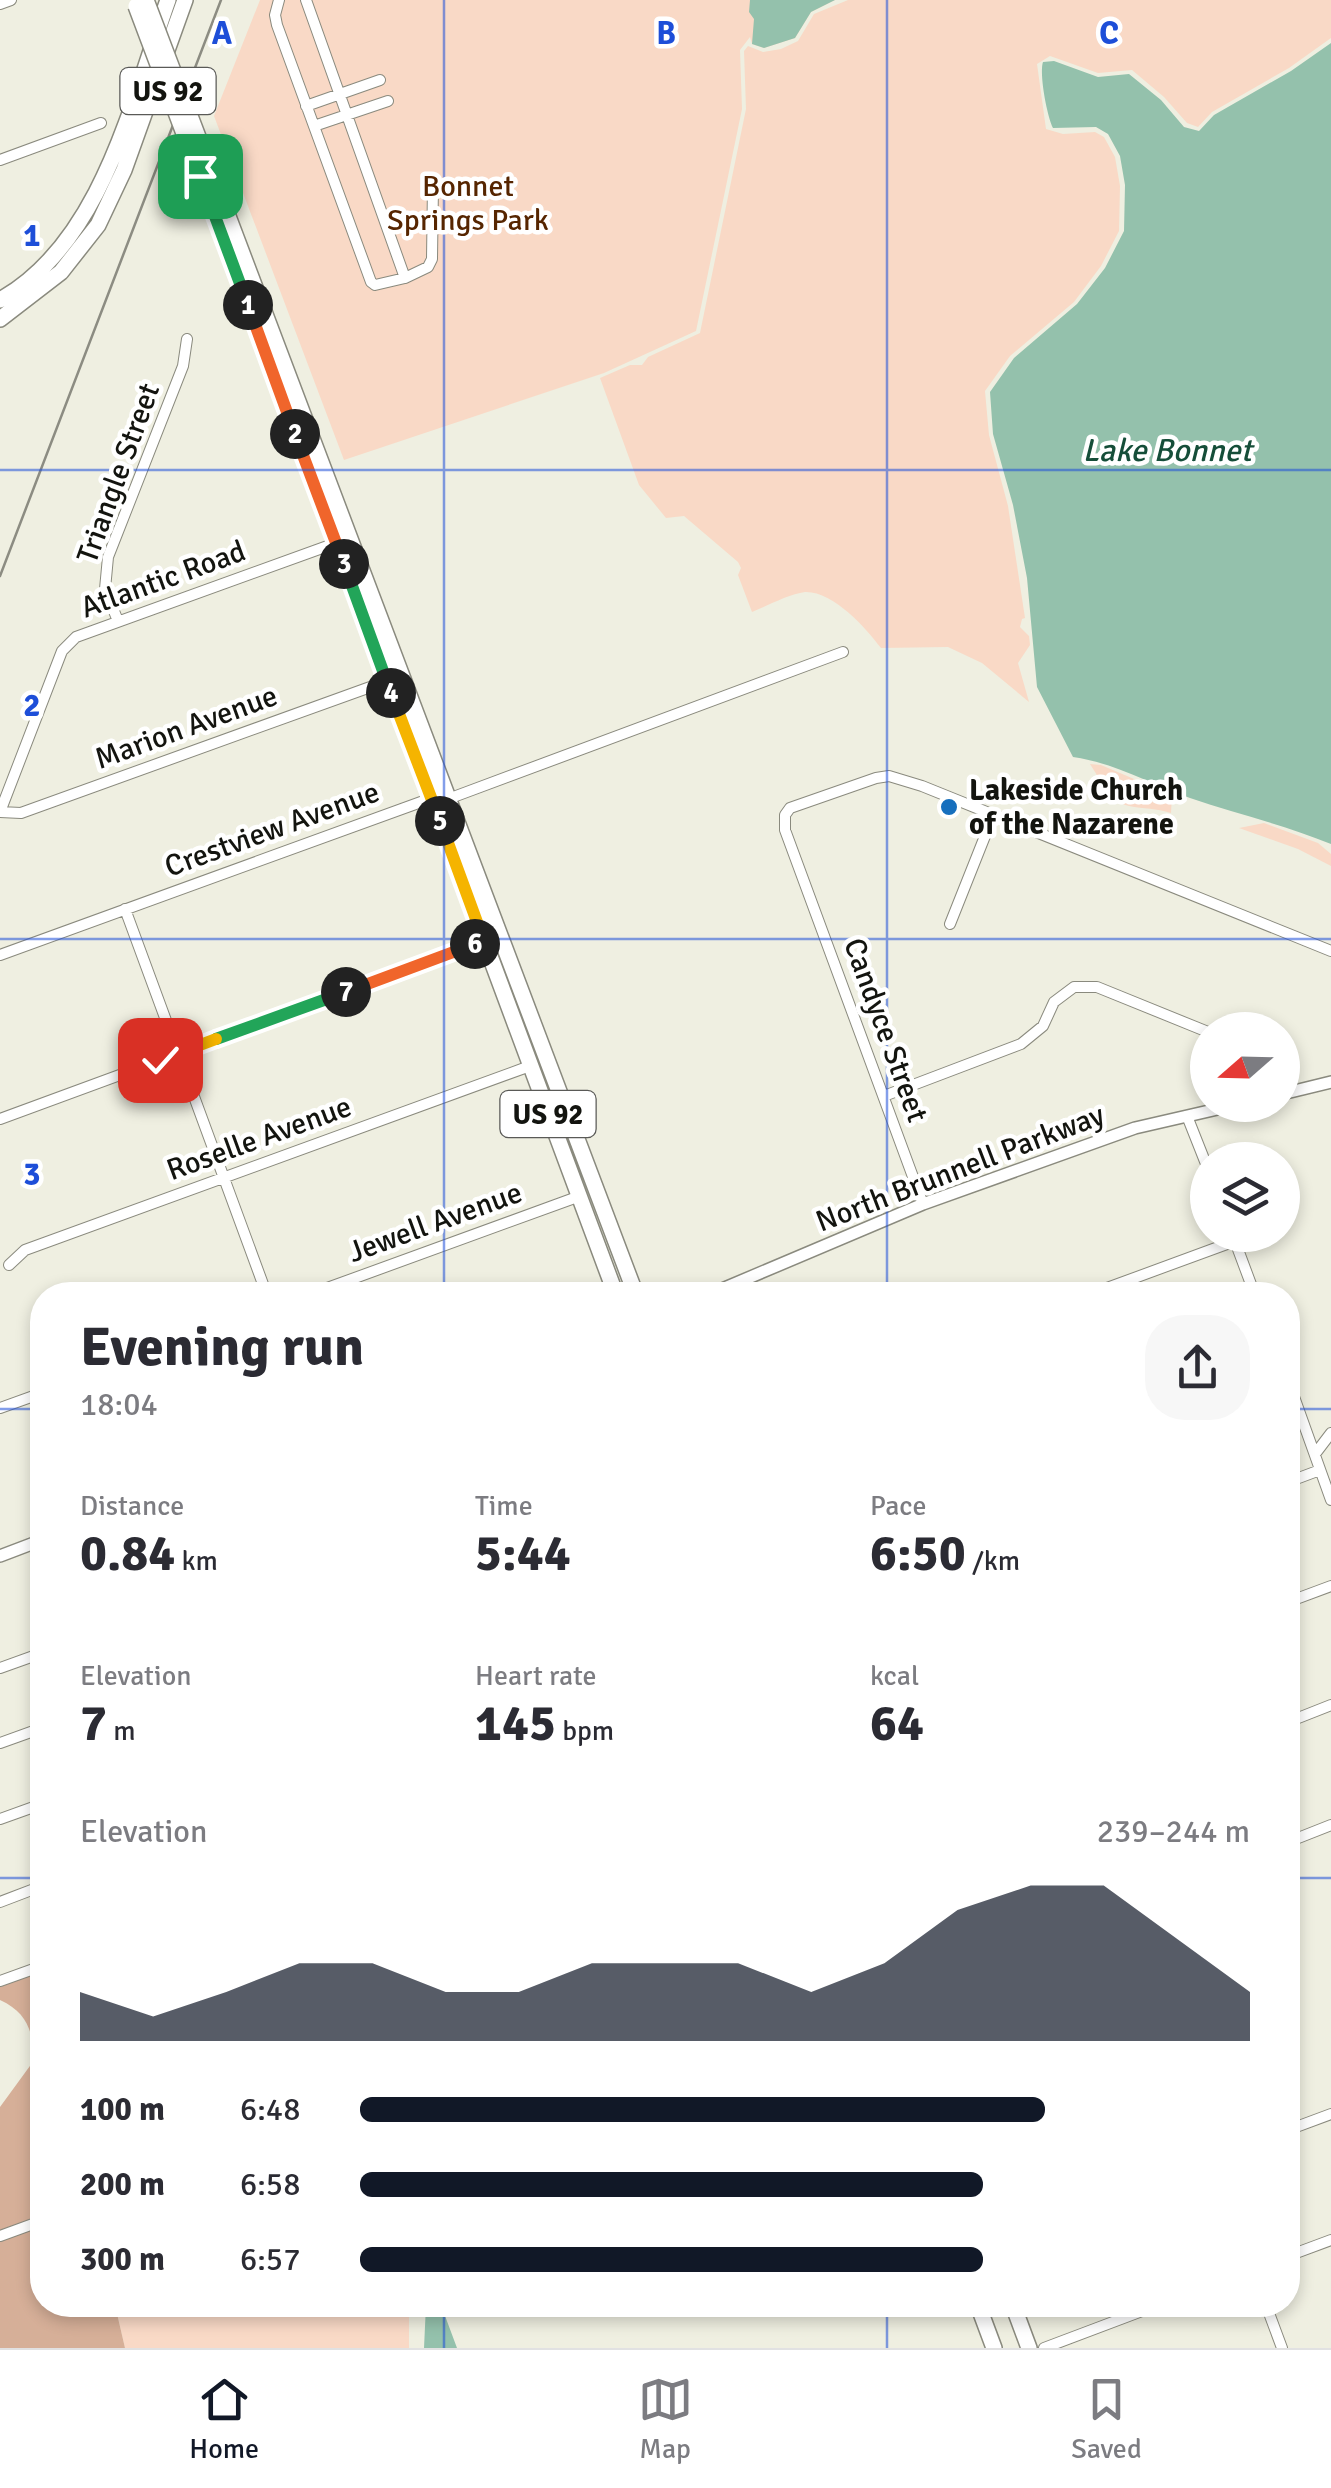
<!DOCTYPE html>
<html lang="en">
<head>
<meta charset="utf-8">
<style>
	:root { --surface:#fff; --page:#f7f7f7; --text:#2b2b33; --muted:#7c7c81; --line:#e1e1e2; --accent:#111827 }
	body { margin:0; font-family:Signika,sans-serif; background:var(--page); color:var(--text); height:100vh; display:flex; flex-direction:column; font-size:38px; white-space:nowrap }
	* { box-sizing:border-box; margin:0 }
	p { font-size:32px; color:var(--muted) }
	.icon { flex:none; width:55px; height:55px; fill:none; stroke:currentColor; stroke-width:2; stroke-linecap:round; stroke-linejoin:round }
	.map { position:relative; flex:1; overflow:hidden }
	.sheet { position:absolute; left:30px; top:1282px; width:1270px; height:1035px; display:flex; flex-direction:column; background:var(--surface); border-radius:40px; box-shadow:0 5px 15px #0003 }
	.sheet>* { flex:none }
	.needle { width:65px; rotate:250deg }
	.buttons { position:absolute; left:1190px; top:1012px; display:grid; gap:20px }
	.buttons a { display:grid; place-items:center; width:110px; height:110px; border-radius:50%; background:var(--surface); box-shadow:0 5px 15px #0003; font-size:50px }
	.pin { position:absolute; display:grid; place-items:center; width:85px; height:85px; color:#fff; margin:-42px; border-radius:20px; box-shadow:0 5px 15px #0006 }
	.km { position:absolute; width:50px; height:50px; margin:-25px; border-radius:50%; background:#222; color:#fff; font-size:28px; line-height:50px; text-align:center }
	.round { display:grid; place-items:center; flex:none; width:105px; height:105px; border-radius:40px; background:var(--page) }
	.head { display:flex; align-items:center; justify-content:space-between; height:170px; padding:0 50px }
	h1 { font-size:55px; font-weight:700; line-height:75px }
	.stats { display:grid; grid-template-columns:repeat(3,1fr); gap:15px; height:170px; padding:10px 50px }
	.stats div { display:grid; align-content:center }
	.stats b { font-size:50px; font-weight:700 }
	.stats small { font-size:28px; font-weight:400 }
	.stats p { font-size:28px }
	.chart { height:280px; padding:20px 50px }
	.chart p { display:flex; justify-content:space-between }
	.chart svg { width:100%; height:180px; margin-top:10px; fill:var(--accent); opacity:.7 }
	ul { padding:0 50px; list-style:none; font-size:32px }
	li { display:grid; grid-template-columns:160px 120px 1fr; align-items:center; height:75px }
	li i { height:25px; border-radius:12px; background:var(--accent) }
	.menu { display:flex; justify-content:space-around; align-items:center; height:140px; border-top:2px solid var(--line); background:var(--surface); font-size:28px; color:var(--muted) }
	.menu a { display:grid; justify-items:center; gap:5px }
	.menu .current { color:var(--accent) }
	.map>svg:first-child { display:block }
	.green { fill:#f9d9c6 }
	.forest { fill:#d6af98 }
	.water { fill:#94c1ac }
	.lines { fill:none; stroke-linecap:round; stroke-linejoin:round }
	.minor-casing { stroke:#8a8a7e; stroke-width:12 }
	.tertiary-casing { stroke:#8a8a7e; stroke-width:14 }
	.primary-casing { stroke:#8a8a7e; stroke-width:18 }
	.minor { stroke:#fff; stroke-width:10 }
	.tertiary { stroke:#fff; stroke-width:11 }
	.primary { stroke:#fff; stroke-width:15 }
	.rail { stroke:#8c8c82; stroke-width:2.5 }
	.primary-bridge-casing { stroke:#8a8a7e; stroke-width:18; stroke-linecap:butt }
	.primary-bridge { stroke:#fff; stroke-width:15 }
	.split-1-casing { stroke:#fff; stroke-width:20 }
	.split-2-casing { stroke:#fff; stroke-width:20 }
	.split-3-casing { stroke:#fff; stroke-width:20 }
	.split-4-casing { stroke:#fff; stroke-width:20 }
	.split-5-casing { stroke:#fff; stroke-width:20 }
	.split-6-casing { stroke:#fff; stroke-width:20 }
	.split-7-casing { stroke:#fff; stroke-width:20 }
	.split-8-casing { stroke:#fff; stroke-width:20 }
	.split-9-casing { stroke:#fff; stroke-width:20 }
	.split-1 { stroke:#22a559; stroke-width:12 }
	.split-2 { stroke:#f0652b; stroke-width:12 }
	.split-3 { stroke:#f0652b; stroke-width:12 }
	.split-4 { stroke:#22a559; stroke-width:12 }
	.split-5 { stroke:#f5b400; stroke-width:12 }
	.split-6 { stroke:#f5b400; stroke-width:12 }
	.split-7 { stroke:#f0652b; stroke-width:12 }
	.split-8 { stroke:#22a559; stroke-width:12 }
	.split-9 { stroke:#f5b400; stroke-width:12 }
	.grid { fill:none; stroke:#1d4ed8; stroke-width:2.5; stroke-opacity:0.55 }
	.poi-dot { fill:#166fbd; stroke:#fff; stroke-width:4 }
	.labels { text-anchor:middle; stroke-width:9; stroke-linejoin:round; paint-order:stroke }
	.shield { fill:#fff; stroke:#5a5a57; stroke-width:2.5 }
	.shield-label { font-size:28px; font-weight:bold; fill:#13140f }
	.park-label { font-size:30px; fill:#562500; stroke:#fff }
	.street-label { font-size:30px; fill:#13140f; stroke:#fff }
	.poi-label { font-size:30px; font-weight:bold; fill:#13140f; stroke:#fff; text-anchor:start }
	.water-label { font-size:32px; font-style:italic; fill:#154e39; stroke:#fff }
	.grid-label { font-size:32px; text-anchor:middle; font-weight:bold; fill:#1d4ed8; stroke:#fff; stroke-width:9; stroke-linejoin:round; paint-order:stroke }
</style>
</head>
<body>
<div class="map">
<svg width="1331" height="2348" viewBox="0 0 1331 2348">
	<rect width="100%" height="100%" fill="#efefe1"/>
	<path class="green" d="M260 0H835L811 12 795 38 764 48 752 44 750 37 740 50 742 109 696 331 604 373 344 460 214 116Z
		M848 0H1331V38L1289 68 1212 112 1198 127 1187 123 1164 97 1132 70 1098 73 1050 56 1037 64 1046 129 1063 134 1095 132 1104 137 1115 157 1120 186 1119 231 1101 266 1074 302 1010 356 985 391 989 435 1008 506 1025 618 1022 619 1020 627 1029 636 1030 645 1018 663 1029 702 982 663 948 647 881 648C866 628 833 591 805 592 789 594 767 606 752 612L738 575 741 568 738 562 684 516 666 518 639 485 600 378 630 365H642L648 357 700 333 746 109 744 51 748 46 763 52 781 49 798 41 814 14Z
		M1090 764 1101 765 1172 795 1171 813C1156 808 1144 809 1129 806 1110 802 1100 779 1090 764Z
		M1264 823 1318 843 1331 854V866L1298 849 1239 828Z
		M115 2305H409V2348H125Z"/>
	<path class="forest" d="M42 1971V2305H115L125 2348H0V2241L39 2226 35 2218 0 2231V2107L35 2059C32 2031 28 2013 0 2000V1987Z"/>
	<path class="water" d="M750 0H835L811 12 795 38 764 48 752 44 754 19 749 12Z
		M1331 43V844C1285 825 1237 814 1190 798 1150 784 1115 763 1073 757L1037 687 1027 578 1013 505 993 434 990 392 1014 358 1077 304 1105 268 1124 231 1125 185 1120 156 1108 134 1096 127 1053 128C1047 116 1039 74 1043 62L1054 61 1098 77 1129 74 1161 100 1184 127 1199 131 1214 115 1291 71Z
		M426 2305H441L457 2348H424Z"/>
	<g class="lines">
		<defs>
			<path id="minor" d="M279 0 275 15 277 25 371 282 375 285 405 278 428 267 432 259 433 185
				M306 0 405 278
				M0 4 11 0
				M306 106 380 80
				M314 126 388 101
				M0 160 101 123
				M336 543 76 637 62 651 0 812 21 813 387 681
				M118 621 105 589 108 557 183 366 187 339
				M125 909 267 1295
				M950 924 993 816
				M0 955 432 798 448 799 843 652
				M884 1096 1021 1044 1043 1026 1054 1002 1074 987H1097L1208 1032
				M1187 1116 1208 1169
				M0 1119 484 941
				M923 1204 785 830V815L790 808 876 778 889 776 922 786 1331 951
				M1233 1236 1255 1295
				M9 1265 25 1250 530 1066
				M308 1295 580 1196
				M1088 1295 1235 1241
				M1288 1380 1331 1500
				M0 1408 42 1393
				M1315 1454 1331 1433
				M1288 1482 1320 1470
				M1288 1602 1331 1586
				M0 1668 42 1653
				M1288 1722 1331 1705
				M0 1743 42 1728
				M0 1819 42 1804
				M1288 1842 1331 1825
				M0 1902 42 1886
				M0 1981 42 1966
				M1288 2130 1331 2114
				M0 2236 33 2224
				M1288 2256 1331 2240
				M1266 2305 1282 2348
				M1044 2348 1158 2305"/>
			<path id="tertiary" d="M1282 1094 1331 1082
				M708 1295 923 1204 1135 1128 1235 1105
				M0 1556 42 1540"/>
			<path id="primary" d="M206 158 636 1295
				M200 176 616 1295
				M0 300C102 243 132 101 168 0
				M0 319 61 272 98 225 124 170 185 0
				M978 2305 994 2348
				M1013 2305 1029 2348"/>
		</defs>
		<use href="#minor" class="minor-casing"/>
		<use href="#tertiary" class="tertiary-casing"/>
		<use href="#primary" class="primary-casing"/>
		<use href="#minor" class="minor"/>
		<use href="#tertiary" class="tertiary"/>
		<use href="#primary" class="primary"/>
		<path class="rail" d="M0 576 221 0"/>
		<defs>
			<path id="primary-bridge" d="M146 0 206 158
				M136 6 200 176"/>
		</defs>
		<use href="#primary-bridge" class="primary-bridge-casing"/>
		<use href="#primary-bridge" class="primary-bridge"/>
	</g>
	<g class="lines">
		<defs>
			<path id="split-1" d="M200 176 248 305"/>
			<path id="split-2" d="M248 305 295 434"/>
			<path id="split-3" d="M295 434 344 564"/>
			<path id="split-4" d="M344 564 391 693"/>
			<path id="split-5" d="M391 693 440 821"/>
			<path id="split-6" d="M440 821 484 941 475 944"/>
			<path id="split-7" d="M346 992 475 944"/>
			<path id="split-8" d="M216 1039 346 992"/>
			<path id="split-9" d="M160 1060 216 1039"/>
		</defs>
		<use href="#split-1" class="split-1-casing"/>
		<use href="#split-2" class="split-2-casing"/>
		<use href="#split-3" class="split-3-casing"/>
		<use href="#split-4" class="split-4-casing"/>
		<use href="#split-5" class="split-5-casing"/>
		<use href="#split-6" class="split-6-casing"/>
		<use href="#split-7" class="split-7-casing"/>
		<use href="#split-8" class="split-8-casing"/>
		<use href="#split-9" class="split-9-casing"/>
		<use href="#split-1" class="split-1"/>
		<use href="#split-2" class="split-2"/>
		<use href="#split-3" class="split-3"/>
		<use href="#split-4" class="split-4"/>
		<use href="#split-5" class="split-5"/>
		<use href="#split-6" class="split-6"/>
		<use href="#split-7" class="split-7"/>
		<use href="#split-8" class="split-8"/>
		<use href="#split-9" class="split-9"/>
	</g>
	<path class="grid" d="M444 0V1295M887 0V1295M0 470H1331M0 939H1331M0 1409H42M1288 1409H1331M0 1878H42M1288 1878H1331M444 2305V2348M887 2305V2348"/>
	<circle class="poi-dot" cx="949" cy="807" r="10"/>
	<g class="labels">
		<g class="shield">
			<rect x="120.5" y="68" width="95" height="46" rx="8"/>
			<rect x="500.5" y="1091" width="95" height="46" rx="8"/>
		</g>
		<g class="shield-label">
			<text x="168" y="101">US 92</text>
			<text x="548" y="1124">US 92</text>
		</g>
		<g class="park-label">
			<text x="468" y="196">Bonnet<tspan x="468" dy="34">Springs Park</tspan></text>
		</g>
		<g class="street-label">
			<text transform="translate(118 473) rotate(-70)" y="10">Triangle Street</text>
			<text transform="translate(163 579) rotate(-20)" y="10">Atlantic Road</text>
			<text transform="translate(186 727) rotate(-20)" y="10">Marion Avenue</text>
			<text transform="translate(272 829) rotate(-20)" y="10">Crestview Avenue</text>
			<text transform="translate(886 1030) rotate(70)" y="10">Candyce Street</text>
			<text transform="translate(259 1138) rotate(-20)" y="10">Roselle Avenue</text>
			<text transform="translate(960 1168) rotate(-21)" y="10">North Brunnell Parkway</text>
			<text transform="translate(435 1222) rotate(-20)" y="10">Jewell Avenue</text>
		</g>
		<g class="poi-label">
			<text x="969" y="800">Lakeside Church<tspan x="969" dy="34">of the Nazarene</tspan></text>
		</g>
		<g class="water-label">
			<text x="1167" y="461">Lake Bonnet</text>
		</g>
	</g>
	<g class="grid-label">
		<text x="222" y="44">A</text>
		<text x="666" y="44">B</text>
		<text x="1109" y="44">C</text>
		<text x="32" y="246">1</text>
		<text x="32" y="716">2</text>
		<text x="32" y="1185">3</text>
	</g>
</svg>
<div class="buttons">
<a><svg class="needle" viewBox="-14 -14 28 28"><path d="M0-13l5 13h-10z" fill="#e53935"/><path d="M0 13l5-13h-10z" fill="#7c7c81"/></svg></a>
<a><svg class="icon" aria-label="layers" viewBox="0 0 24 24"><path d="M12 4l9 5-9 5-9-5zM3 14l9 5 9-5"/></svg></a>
</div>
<div class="pin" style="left:200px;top:176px;background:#1e9e55"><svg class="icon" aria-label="arrive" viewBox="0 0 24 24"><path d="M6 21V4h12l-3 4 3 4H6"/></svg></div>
<div class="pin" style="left:160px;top:1060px;background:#d93025"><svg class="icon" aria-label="check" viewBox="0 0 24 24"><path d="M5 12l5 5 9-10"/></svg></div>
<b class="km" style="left:248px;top:305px">1</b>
<b class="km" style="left:295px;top:434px">2</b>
<b class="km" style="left:344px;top:564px">3</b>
<b class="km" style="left:391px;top:693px">4</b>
<b class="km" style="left:440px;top:821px">5</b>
<b class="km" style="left:475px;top:944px">6</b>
<b class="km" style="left:346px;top:992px">7</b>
<section class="sheet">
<div class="head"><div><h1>Evening run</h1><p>18:04</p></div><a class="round"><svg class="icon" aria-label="share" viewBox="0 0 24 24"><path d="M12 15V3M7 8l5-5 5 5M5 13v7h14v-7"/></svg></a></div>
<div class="stats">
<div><p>Distance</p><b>0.84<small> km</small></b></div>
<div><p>Time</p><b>5:44</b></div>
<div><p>Pace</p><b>6:50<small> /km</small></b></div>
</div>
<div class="stats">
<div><p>Elevation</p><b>7<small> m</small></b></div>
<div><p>Heart rate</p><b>145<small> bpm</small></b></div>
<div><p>kcal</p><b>64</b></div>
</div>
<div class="chart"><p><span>Elevation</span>239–244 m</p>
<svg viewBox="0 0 160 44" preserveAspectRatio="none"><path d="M0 44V32L10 38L20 32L30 25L40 25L50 32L60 32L70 25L80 25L90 25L100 32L110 25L120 12L130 6L140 6L150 19L160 32V44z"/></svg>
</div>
<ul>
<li><b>100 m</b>6:48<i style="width:77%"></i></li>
<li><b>200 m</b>6:58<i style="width:70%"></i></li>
<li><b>300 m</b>6:57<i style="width:70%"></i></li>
</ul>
</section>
</div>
<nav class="menu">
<a class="current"><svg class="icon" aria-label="home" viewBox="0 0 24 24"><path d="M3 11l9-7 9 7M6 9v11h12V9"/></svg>Home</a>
<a><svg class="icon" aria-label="map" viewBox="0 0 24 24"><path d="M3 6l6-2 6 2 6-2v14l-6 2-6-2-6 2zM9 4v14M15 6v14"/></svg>Map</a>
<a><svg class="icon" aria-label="saved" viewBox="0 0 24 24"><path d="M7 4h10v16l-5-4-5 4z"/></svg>Saved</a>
</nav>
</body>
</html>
